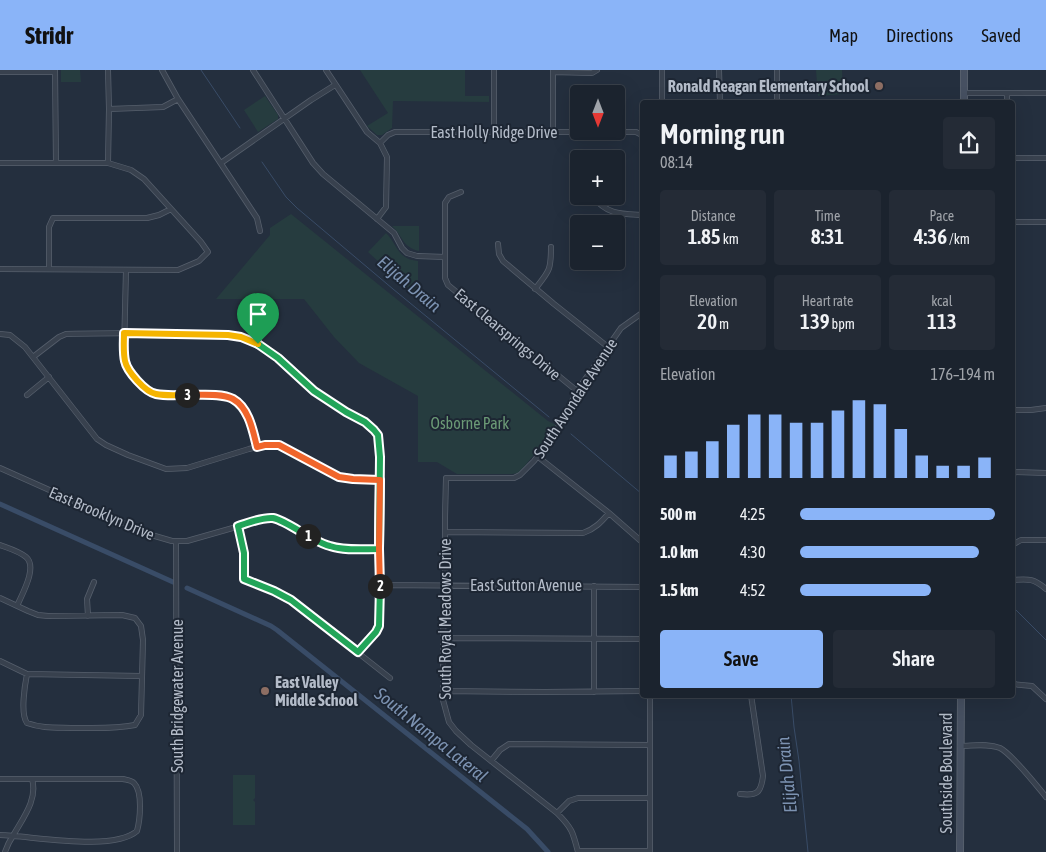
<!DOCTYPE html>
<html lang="en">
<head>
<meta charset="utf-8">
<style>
	:root { --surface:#1b232e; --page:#242b36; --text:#f1f3f6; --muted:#a0a4aa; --line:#39404a; --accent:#8ab4f8 }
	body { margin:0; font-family:"Asap Condensed",sans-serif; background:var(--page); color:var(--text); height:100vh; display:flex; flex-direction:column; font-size:19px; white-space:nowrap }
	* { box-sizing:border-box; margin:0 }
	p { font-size:16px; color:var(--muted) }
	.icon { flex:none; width:28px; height:28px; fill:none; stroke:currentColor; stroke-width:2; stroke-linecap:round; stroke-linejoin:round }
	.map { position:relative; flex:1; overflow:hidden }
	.details { position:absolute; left:640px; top:30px; width:375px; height:598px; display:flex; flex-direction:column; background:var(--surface); border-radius:5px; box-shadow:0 5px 20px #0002,0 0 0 1px var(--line) }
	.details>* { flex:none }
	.needle { width:32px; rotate:180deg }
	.fabs { position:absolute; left:570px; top:15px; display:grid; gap:10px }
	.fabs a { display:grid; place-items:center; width:55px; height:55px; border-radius:5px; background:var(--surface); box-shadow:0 5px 20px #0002,0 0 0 1px var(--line); font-size:25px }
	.pin { position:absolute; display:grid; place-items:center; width:42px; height:42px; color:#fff; margin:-51px -21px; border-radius:50% 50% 50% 0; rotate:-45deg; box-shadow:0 0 5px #0007 }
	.pin .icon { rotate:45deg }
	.km { position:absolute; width:25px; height:25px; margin:-12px; border-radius:50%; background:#222; color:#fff; font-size:14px; line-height:25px; text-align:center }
	.round { display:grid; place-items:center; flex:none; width:52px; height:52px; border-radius:5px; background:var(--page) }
	.summary { display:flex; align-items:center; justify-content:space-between; height:85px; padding:0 20px }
	h1 { font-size:28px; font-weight:600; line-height:38px }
	.metrics { display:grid; grid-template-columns:repeat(3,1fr); gap:8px; height:85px; padding:5px 20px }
	.metrics div { display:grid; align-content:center; border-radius:5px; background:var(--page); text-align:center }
	.metrics b { font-size:21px; font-weight:600 }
	.metrics small { font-size:14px; font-weight:400 }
	.metrics p { font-size:14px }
	.chart { height:140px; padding:10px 20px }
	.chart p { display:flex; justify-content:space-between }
	.chart svg { width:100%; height:90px; margin-top:5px; stroke:var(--accent); stroke-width:6 }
	.cta { display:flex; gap:10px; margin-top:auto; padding:10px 20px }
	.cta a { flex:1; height:58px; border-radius:5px; background:var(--accent); color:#111; font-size:20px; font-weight:600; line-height:58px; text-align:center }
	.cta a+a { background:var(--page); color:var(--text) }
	ul { padding:0 20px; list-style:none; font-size:16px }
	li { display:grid; grid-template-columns:80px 60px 1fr; align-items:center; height:38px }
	li i { height:12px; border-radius:6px; background:var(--accent) }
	header { display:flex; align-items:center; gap:30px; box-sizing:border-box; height:70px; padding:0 25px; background:var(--accent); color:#111 }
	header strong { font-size:24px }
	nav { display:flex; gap:28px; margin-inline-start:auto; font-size:18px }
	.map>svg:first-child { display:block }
	.green { fill:#263c3f }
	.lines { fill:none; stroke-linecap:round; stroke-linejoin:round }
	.stream { stroke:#394c67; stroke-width:1 }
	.canal { stroke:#394c67; stroke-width:5 }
	.street-casing { stroke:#565f6c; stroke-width:6 }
	.secondary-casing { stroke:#565f6c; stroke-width:8 }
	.street { stroke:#38414e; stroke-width:4.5 }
	.secondary { stroke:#465061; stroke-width:6 }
	.split-1-casing { stroke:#fff; stroke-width:10 }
	.split-2-casing { stroke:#fff; stroke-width:10 }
	.split-3-casing { stroke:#fff; stroke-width:10 }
	.split-4-casing { stroke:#fff; stroke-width:10 }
	.split-1 { stroke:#22a559; stroke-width:6 }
	.split-2 { stroke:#22a559; stroke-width:6 }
	.split-3 { stroke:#f0652b; stroke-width:6 }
	.split-4 { stroke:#f5b400; stroke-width:6 }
	.education-dot { fill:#8d6e63; stroke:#1d2633; stroke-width:2 }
	.labels { text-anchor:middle; stroke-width:4; stroke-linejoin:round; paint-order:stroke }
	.poi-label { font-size:16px; font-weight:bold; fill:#b4bcc9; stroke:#1d2633; text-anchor:end }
	.street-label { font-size:16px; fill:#b4bcc9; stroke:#1d2633 }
	.park-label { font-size:16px; fill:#6b9a76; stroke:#1d2633 }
	.water-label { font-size:18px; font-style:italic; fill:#7c92b1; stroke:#1d2633 }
</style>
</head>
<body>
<header>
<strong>Stridr</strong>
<nav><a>Map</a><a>Directions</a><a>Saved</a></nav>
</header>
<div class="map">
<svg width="1046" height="782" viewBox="0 0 1046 782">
	<rect width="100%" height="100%" fill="#242f3e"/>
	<path class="green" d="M61 0H80L81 12H61Z
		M360 0H465V26H489V32L393 31 392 58 382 65H377L367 56 388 43Z
		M816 0H842L843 24 818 26Z
		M265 26 278 45V49L258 62 244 40Z
		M291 144 548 351 556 355 548 368 522 399 518 403 512 404H457L437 392H418V326L359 293 334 267 304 229H216L270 165V158Z
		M392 156H419V181C402 177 403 166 392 156Z
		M386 163C398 175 397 189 418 191V228L368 182Z
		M233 705H255V728L253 730 255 732V755H233Z"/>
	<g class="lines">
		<path class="stream" d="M201 0 240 58
			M262 92 286 127 297 138 393 219 549 347
			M571 364 642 424
			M1012 536 1046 570
			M791 625 794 657 799 691 808 782"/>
		<path class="canal" d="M0 434 173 512
			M187 518 271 556 277 560 527 759 548 782"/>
		<defs>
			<path id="street" d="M55 0 56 93
				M108 0 109 39 108 93
				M162 0 178 29 257 148 260 161
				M253 0 313 93 323 104 394 163 402 178 407 183 417 186 445 187
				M326 0 367 62 380 73 387 87 386 137 377 149
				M494 0V62
				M719 0 720 32
				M0 2H55
				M553 2 592 3 597 0
				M964 23H1046
				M662 32V0
				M777 32V0
				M1007 32V23
				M109 39 163 37 178 29
				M553 62V0
				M380 73 388 65 395 62H636L642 65
				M1012 88H1046
				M0 93H108L131 100 144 109 201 172 208 182 199 191 178 200 0 199
				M221 93 311 30 335 15
				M461 122 449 127 445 133V208L448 215 577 321
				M592 126C608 145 620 144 642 145
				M1012 152H1046
				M498 174 499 184 503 191 554 234 608 277
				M49 199V157L53 148H147L159 145 171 139
				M126 200 124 280C124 284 124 289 125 293 129 304 146 321 157 324 174 325 222 323 234 330 250 339 253 361 257 377
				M535 219C549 201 551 201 551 177
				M0 264 10 265 25 277 97 369 106 375 128 385 166 399 187 398 249 379 265 375H279L339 407 353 409 380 410
				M33 287 59 267 66 264C98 263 129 263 161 263 189 263 233 260 258 274 285 289 303 314 328 331 340 339 373 353 378 365 381 371 380 380 380 387L379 556 376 562 359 583
				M27 325 49 307
				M1012 340H1031L1046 338
				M537 386 609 443 642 472
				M0 398 148 464 172 471H187L264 449C289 447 308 471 332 477 347 480 364 479 379 479
				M1012 402 1046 403
				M238 456 244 483V509L274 521 291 530 390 608
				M445 462 583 463C595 459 601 452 609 443
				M176 471 177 782
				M0 475C8 478 19 481 26 487 38 497 22 524 17 536
				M1012 475 1021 470H1046
				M1012 510C1029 509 1033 508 1046 519
				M380 515 642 517
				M0 528 28 541 38 545 48 546 122 545 135 548 141 556 143 570 141 645 135 655C116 659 97 658 77 658 60 657 43 659 27 653 20 644 25 614 27 604
				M88 546 87 529 94 512
				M443 568 642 569
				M0 591 27 604 141 606
				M1012 614 1032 616 1046 629
				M443 621 545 622 642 621
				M594 622V516
				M960 676C973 676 988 673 1000 678 1012 684 1036 715 1046 727
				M491 691 500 680 509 674 650 675
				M0 709H123C127 710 131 710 134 713 143 722 140 750 137 761 113 782 33 766 0 765
				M740 724C757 726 761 723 763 706L751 625
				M557 743 569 731 578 728H650
				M578 781H650
				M5 782C7 776 10 770 14 764 23 748 38 729 32 709
				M578 782C573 762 572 758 557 743L471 675 456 661 449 652 443 630V568L445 515V447L446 408H514L520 405 534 391 554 365 579 318 621 258 642 243
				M650 782V625"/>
			<path id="secondary" d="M964 32V0
				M960 782 961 625"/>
		</defs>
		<use href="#street" class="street-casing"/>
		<use href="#secondary" class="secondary-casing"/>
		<use href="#street" class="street"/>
		<use href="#secondary" class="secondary"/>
	</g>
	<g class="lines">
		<defs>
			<path id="split-1" d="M258 274 278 288 314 321 346 342 365 352 374 360 378 365 380 387 379 479C363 479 345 481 330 476 322 474 316 470 308 466"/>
			<path id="split-2" d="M308 466C299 461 283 450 273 448 262 447 248 453 238 456L244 483V509L274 521 291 530 358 582 376 562 379 556 380 516"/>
			<path id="split-3" d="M187 325C200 325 222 323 233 329 249 338 253 361 257 377L265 375H279L339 407 353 409 380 410 379 479 380 516"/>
			<path id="split-4" d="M187 325C177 325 166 326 156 324 145 322 127 301 125 291 123 282 124 272 124 263L228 265 241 267 258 274"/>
		</defs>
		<use href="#split-1" class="split-1-casing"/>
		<use href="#split-2" class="split-2-casing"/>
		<use href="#split-3" class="split-3-casing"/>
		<use href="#split-4" class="split-4-casing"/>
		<use href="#split-1" class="split-1"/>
		<use href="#split-2" class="split-2"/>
		<use href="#split-3" class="split-3"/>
		<use href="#split-4" class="split-4"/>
	</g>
	<g class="education-dot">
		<circle cx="879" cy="16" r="5"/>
		<circle cx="265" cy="621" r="5"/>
	</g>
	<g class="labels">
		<g class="poi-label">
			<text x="869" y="22">Ronald Reagan Elementary School</text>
			<text x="275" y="618" text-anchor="start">East Valley<tspan x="275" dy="18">Middle School</tspan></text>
		</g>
		<g class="street-label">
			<text x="494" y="68">East Holly Ridge Drive</text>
			<text transform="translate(508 264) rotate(40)" y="6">East Clearsprings Drive</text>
			<text transform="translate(575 328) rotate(-57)" y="6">South Avondale Avenue</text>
			<text transform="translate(102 443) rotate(23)" y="6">East Brooklyn Drive</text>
			<text x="526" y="521">East Sutton Avenue</text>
			<text transform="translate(445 549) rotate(-90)" y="6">South Royal Meadows Drive</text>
			<text transform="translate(177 626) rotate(-90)" y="6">South Bridgewater Avenue</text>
			<text transform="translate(946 703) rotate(-90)" y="6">Southside Boulevard</text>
		</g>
		<g class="park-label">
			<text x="470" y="359">Osborne Park</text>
		</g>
		<g class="water-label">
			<text transform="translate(409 214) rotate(40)" y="6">Elijah Drain</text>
			<text transform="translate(431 665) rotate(39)" y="6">South Nampa Lateral</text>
			<text transform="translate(787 705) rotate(-96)" y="6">Elijah Drain</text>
		</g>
	</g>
</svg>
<div class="fabs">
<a><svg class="needle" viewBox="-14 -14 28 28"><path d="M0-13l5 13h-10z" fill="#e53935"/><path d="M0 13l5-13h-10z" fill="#a0a4aa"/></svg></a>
<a>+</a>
<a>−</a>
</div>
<div class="pin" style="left:258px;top:274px;background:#1e9e55"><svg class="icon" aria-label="arrive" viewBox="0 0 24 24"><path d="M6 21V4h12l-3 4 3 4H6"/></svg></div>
<b class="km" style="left:308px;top:466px">1</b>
<b class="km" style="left:380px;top:516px">2</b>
<b class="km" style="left:187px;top:325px">3</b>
<section class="details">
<div class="summary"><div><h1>Morning run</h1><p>08:14</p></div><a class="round"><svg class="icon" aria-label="share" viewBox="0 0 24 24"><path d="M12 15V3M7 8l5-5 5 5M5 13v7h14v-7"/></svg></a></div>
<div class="metrics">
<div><p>Distance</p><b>1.85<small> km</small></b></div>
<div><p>Time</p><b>8:31</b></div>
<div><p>Pace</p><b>4:36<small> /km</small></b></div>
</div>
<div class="metrics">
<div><p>Elevation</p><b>20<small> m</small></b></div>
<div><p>Heart rate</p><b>139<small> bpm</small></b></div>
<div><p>kcal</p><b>113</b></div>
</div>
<div class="chart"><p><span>Elevation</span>176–194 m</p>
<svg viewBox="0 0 160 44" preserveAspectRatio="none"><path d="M5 44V33M15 44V31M25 44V26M35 44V18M45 44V13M55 44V13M65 44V17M75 44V17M85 44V11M95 44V6M105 44V8M115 44V20M125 44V33M135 44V38M145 44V38M155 44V34"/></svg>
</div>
<ul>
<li><b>500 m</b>4:25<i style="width:100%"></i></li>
<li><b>1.0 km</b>4:30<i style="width:92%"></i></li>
<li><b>1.5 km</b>4:52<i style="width:67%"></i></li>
</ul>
<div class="cta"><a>Save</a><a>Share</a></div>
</section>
</div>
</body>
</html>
